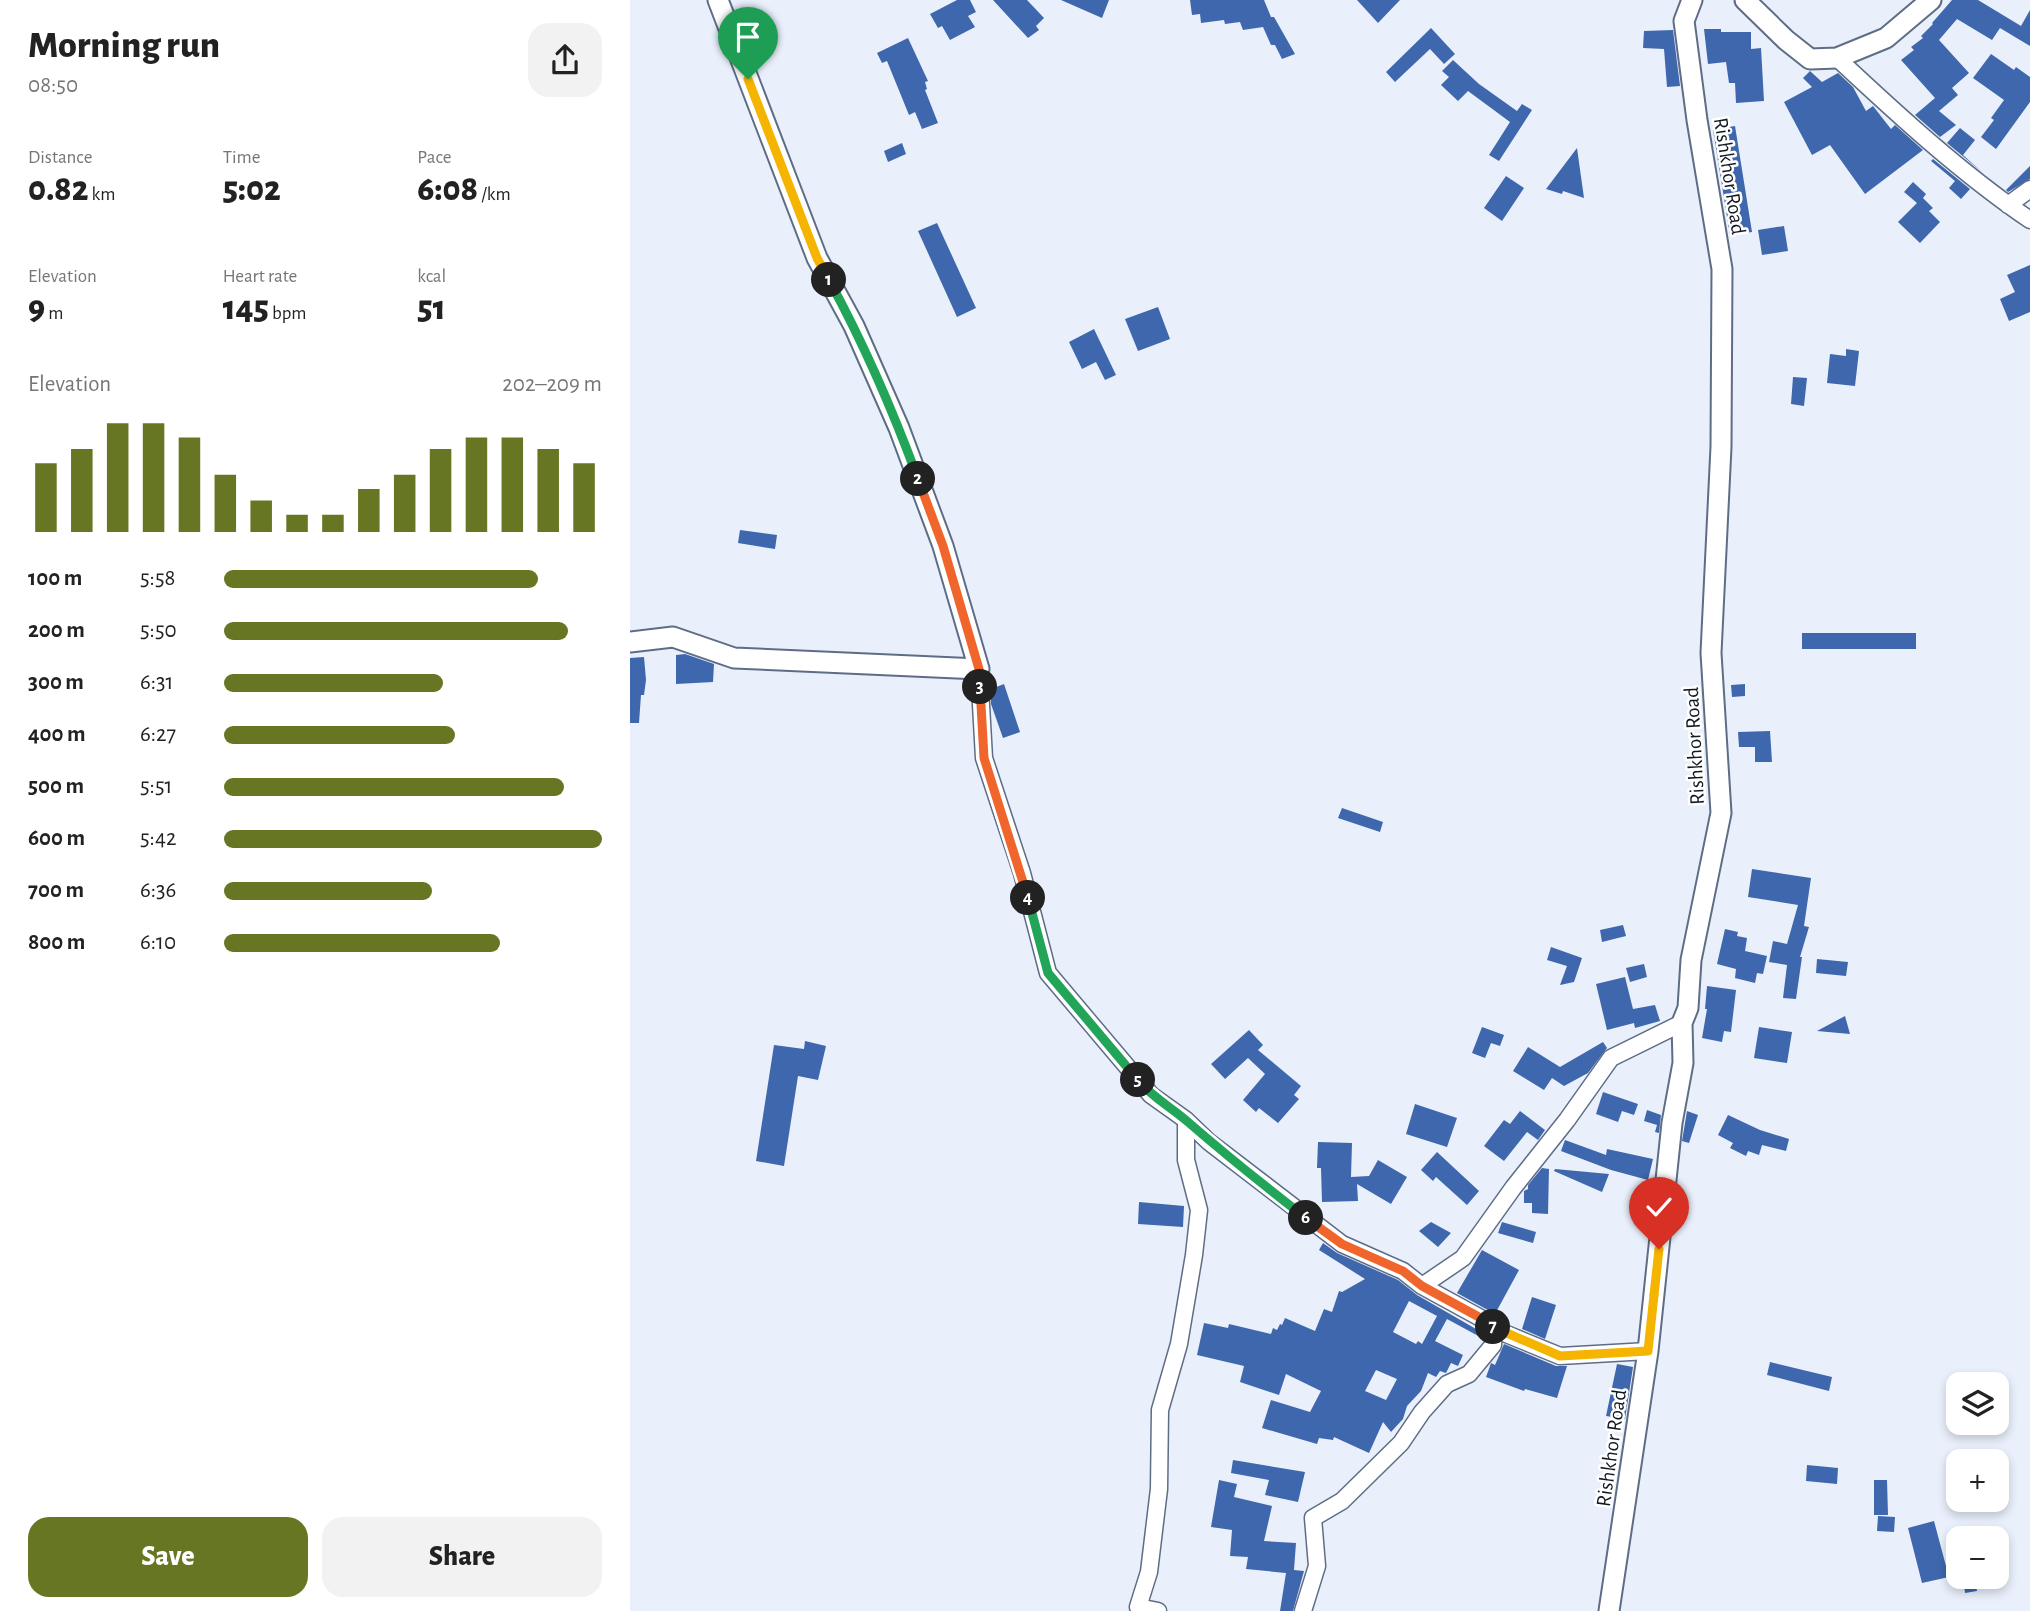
<!DOCTYPE html>
<html lang="en">
<head>
<meta charset="utf-8">
<style>
	:root { --surface:#fff; --page:#f2f2f2; --text:#222; --muted:#767676; --accent:#677622 }
	body { margin:0; font-family:"Alegreya Sans",sans-serif; background:var(--page); color:var(--text); height:100vh; display:flex; flex-direction:column; font-size:26px; white-space:nowrap }
	* { box-sizing:border-box; margin:0 }
	p { font-size:23px; color:var(--muted) }
	.icon { flex:none; width:38px; height:38px; fill:none; stroke:currentColor; stroke-width:2; stroke-linecap:round; stroke-linejoin:round }
	.map { position:relative; flex:1; overflow:hidden }
	.side { display:flex; flex-direction:column; background:var(--surface); width:630px }
	.side>* { flex:none }
	.controls { position:absolute; left:1316px; top:1372px; display:grid; gap:14px }
	.controls a { display:grid; place-items:center; width:63px; height:63px; border-radius:14px; background:var(--surface); box-shadow:0 4px 10px #0003; font-size:35px }
	.pin { position:absolute; display:grid; place-items:center; width:60px; height:60px; color:#fff; margin:-72px -30px; border-radius:50% 50% 50% 0; rotate:-45deg; box-shadow:0 0 7px #0007 }
	.pin .icon { rotate:45deg }
	.km { position:absolute; width:35px; height:35px; margin:-18px; border-radius:50%; background:#222; color:#fff; font-size:19px; line-height:35px; text-align:center }
	.round { display:grid; place-items:center; flex:none; width:74px; height:74px; border-radius:21px; background:var(--page) }
	.head { display:flex; align-items:center; justify-content:space-between; height:119px; padding:0 28px }
	h1 { font-size:38px; font-weight:800; line-height:52px }
	.metrics { display:grid; grid-template-columns:repeat(3,1fr); gap:10px; height:119px; padding:7px 28px }
	.metrics div { display:grid; align-content:center }
	.metrics b { font-size:35px; font-weight:800 }
	.metrics small { font-size:19px; font-weight:400 }
	.metrics p { font-size:19px }
	.chart { height:196px; padding:14px 28px }
	.chart p { display:flex; justify-content:space-between }
	.chart svg { width:100%; height:126px; margin-top:7px; stroke:var(--accent); stroke-width:6 }
	.button { display:flex; gap:14px; margin-top:auto; padding:14px 28px }
	.button a { flex:1; height:80px; border-radius:21px; background:var(--accent); color:#fff; font-size:28px; font-weight:800; line-height:80px; text-align:center }
	.button a+a { background:var(--page); color:var(--text) }
	ul { padding:0 28px; list-style:none; font-size:23px }
	li { display:grid; grid-template-columns:112px 84px 1fr; align-items:center; height:52px }
	li i { height:18px; border-radius:9px; background:var(--accent) }
	main { display:flex; flex:1; min-height:0 }
	.map>svg:first-child { display:block }
	.building { fill:#3e67ad; fill-rule:evenodd }
	.lines { fill:none; stroke-linecap:round; stroke-linejoin:round }
	.minor-casing { stroke:#5e6d86; stroke-width:19 }
	.tertiary-casing { stroke:#5e6d86; stroke-width:23 }
	.minor { stroke:#fff; stroke-width:16 }
	.tertiary { stroke:#fff; stroke-width:19 }
	.split-1-casing { stroke:#fff; stroke-width:14 }
	.split-2-casing { stroke:#fff; stroke-width:14 }
	.split-3-casing { stroke:#fff; stroke-width:14 }
	.split-4-casing { stroke:#fff; stroke-width:14 }
	.split-5-casing { stroke:#fff; stroke-width:14 }
	.split-6-casing { stroke:#fff; stroke-width:14 }
	.split-7-casing { stroke:#fff; stroke-width:14 }
	.split-8-casing { stroke:#fff; stroke-width:14 }
	.split-9-casing { stroke:#fff; stroke-width:14 }
	.split-1 { stroke:#f5b400; stroke-width:9 }
	.split-2 { stroke:#22a559; stroke-width:9 }
	.split-3 { stroke:#f0652b; stroke-width:9 }
	.split-4 { stroke:#f0652b; stroke-width:9 }
	.split-5 { stroke:#22a559; stroke-width:9 }
	.split-6 { stroke:#22a559; stroke-width:9 }
	.split-7 { stroke:#f0652b; stroke-width:9 }
	.split-8 { stroke:#f5b400; stroke-width:9 }
	.split-9 { stroke:#f5b400; stroke-width:9 }
	.labels { text-anchor:middle; stroke-width:5; stroke-linejoin:round; paint-order:stroke }
	.street-label { font-size:21px; fill:#121821; stroke:#fff }
</style>
</head>
<body>
<main>
<section class="side">
<div class="head"><div><h1>Morning run</h1><p>08:50</p></div><a class="round"><svg class="icon" aria-label="share" viewBox="0 0 24 24"><path d="M12 15V3M7 8l5-5 5 5M5 13v7h14v-7"/></svg></a></div>
<div class="metrics">
<div><p>Distance</p><b>0.82<small> km</small></b></div>
<div><p>Time</p><b>5:02</b></div>
<div><p>Pace</p><b>6:08<small> /km</small></b></div>
</div>
<div class="metrics">
<div><p>Elevation</p><b>9<small> m</small></b></div>
<div><p>Heart rate</p><b>145<small> bpm</small></b></div>
<div><p>kcal</p><b>51</b></div>
</div>
<div class="chart"><p><span>Elevation</span>202–209 m</p>
<svg viewBox="0 0 160 44" preserveAspectRatio="none"><path d="M5 44V20M15 44V15M25 44V6M35 44V6M45 44V11M55 44V24M65 44V33M75 44V38M85 44V38M95 44V29M105 44V24M115 44V15M125 44V11M135 44V11M145 44V15M155 44V20"/></svg>
</div>
<ul>
<li><b>100 m</b>5:58<i style="width:83%"></i></li>
<li><b>200 m</b>5:50<i style="width:91%"></i></li>
<li><b>300 m</b>6:31<i style="width:58%"></i></li>
<li><b>400 m</b>6:27<i style="width:61%"></i></li>
<li><b>500 m</b>5:51<i style="width:90%"></i></li>
<li><b>600 m</b>5:42<i style="width:100%"></i></li>
<li><b>700 m</b>6:36<i style="width:55%"></i></li>
<li><b>800 m</b>6:10<i style="width:73%"></i></li>
</ul>
<div class="button"><a>Save</a><a>Share</a></div>
</section>
<div class="map">
<svg width="1400" height="1611" viewBox="0 0 1400 1611">
	<rect width="100%" height="100%" fill="#e9f0fb"/>
	<path class="building" d="M327 0H340L346 12 338 16 345 27 320 40 312 26 308 28 300 14Z
		M363 0H397L414 18 406 26 409 30 398 38Z
		M431 0H479L472 18Z
		M560 0H634L641 17H644L665 54 652 59 645 45H641L633 27 613 30 610 22 595 24 594 20 571 23 570 14 562 15Z
		M727 0H770L748 23Z
		M1322 0H1348L1391 26 1400 10V46L1370 28 1362 40 1327 19 1309 40 1339 73 1322 88 1328 95 1309 111 1326 125 1310 137 1285 115 1305 98 1271 60 1284 50 1281 47 1293 38 1291 36 1303 24 1302 23Z
		M801 28 825 54 814 64 800 49 765 82 756 72Z
		M1074 29H1091V32H1121V49L1131 48 1134 101 1106 103 1105 83H1099L1096 62 1078 64Z
		M1043 30 1050 86 1037 87 1034 49 1013 48 1014 31Z
		M278 38 298 81 295 82 297 89 295 90 308 123 292 129 285 112 279 115 257 61 252 63 247 53Z
		M1361 54 1384 70 1386 67 1400 77V102L1366 149 1351 137 1364 120 1361 118 1374 100 1343 78Z
		M823 60 849 84 887 111 892 104 902 110 869 161 859 155 880 122 838 91 828 101 811 85 819 77 812 71Z
		M1180 71 1192 82 1208 73 1223 87 1236 111 1243 106 1261 129 1265 125 1293 150 1235 194 1200 145 1182 155 1154 102 1182 87 1173 78Z
		M1105 126 1122 232 1100 235 1083 130Z
		M1330 128 1345 140 1333 155 1352 172 1317 143Z
		M272 143 276 154 258 162 254 151Z
		M947 148 954 198 933 191 932 194 916 189Z
		M1303 159 1340 189 1331 199 1319 188 1325 181 1301 161Z
		M1400 166V179L1378 192 1376 190Z
		M876 176 894 188 872 221 854 208Z
		M1283 182 1296 194 1293 198 1303 208 1299 211 1310 222 1290 243 1268 222 1287 203 1274 192Z
		M307 223 346 308 327 317 288 231Z
		M1154 226 1158 251 1132 255 1128 230Z
		M1400 265V312L1379 321 1370 299 1385 292 1377 275Z
		M528 307 540 339 508 351 495 319Z
		M464 329 486 375 475 380 466 362 452 369 439 342Z
		M1216 349 1229 351 1225 386 1197 383 1200 354 1216 356Z
		M1163 377 1177 378 1174 406 1161 404Z
		M110 530 147 535 145 549 108 543Z
		M1172 633H1286V649H1172Z
		M55 654 84 664 83 682 46 684V655Z
		M14 657 16 680 14 695H11L9 723H0V658Z
		M374 684 390 732 373 738 361 704V689Z
		M1115 684V696L1102 697 1101 685Z
		M1140 731 1142 762H1125V747H1109L1108 732Z
		M712 808 753 822 750 832 708 818Z
		M1122 869 1181 878 1174 926 1179 927 1170 957H1172L1166 999 1153 998 1157 965 1139 962 1143 941 1157 944 1168 905 1118 897Z
		M993 925 996 936 972 942 970 930Z
		M1095 929 1108 932 1107 936 1117 938 1115 951 1137 956 1133 974 1127 973 1125 983 1105 978 1106 969 1087 964Z
		M921 947 952 958 944 982 930 985 937 966 917 960Z
		M1187 959 1218 962 1216 976 1186 973Z
		M1014 964 1017 977 1000 982 996 968Z
		M995 977 1003 1009 1025 1005 1030 1021 1005 1028 1004 1023 977 1030 966 984Z
		M1077 986 1106 990 1101 1032 1094 1031 1092 1042 1072 1038 1077 1009H1075Z
		M1215 1016 1220 1034 1187 1031Z
		M852 1027 874 1035 870 1046 861 1043 855 1058 842 1053Z
		M1129 1027 1162 1032 1157 1063 1124 1058Z
		M619 1030 633 1045 628 1050 671 1086 664 1095 669 1099 648 1123 629 1108 626 1112 613 1100 635 1074 618 1058 595 1079 581 1064Z
		M175 1041 196 1046 188 1080 168 1076 154 1166 126 1161 144 1045 174 1049Z
		M973 1042 977 1048 958 1073 934 1086 922 1078 914 1090 883 1071 898 1047 930 1067Z
		M973 1092 1008 1104 1004 1115 992 1111 988 1122 966 1114Z
		M785 1104 827 1118 817 1147 776 1134Z
		M1017 1110 1031 1115 1029 1133 1025 1132 1027 1125 1014 1121Z
		M890 1111 915 1130 908 1140 897 1132 874 1161 854 1146 874 1120 880 1124Z
		M1057 1111 1068 1115 1059 1143 1052 1141Z
		M1098 1115 1130 1130 1159 1139 1156 1151 1132 1145 1129 1155 1118 1151 1116 1156 1100 1148 1103 1143 1088 1135Z
		M935 1140 976 1155 977 1149 1023 1159 1018 1180 981 1170 931 1151Z
		M688 1142 722 1143 721 1177 739 1176 748 1160 777 1177 761 1204 727 1184 728 1201 692 1202 691 1168H687Z
		M807 1152 849 1191 837 1205 806 1177 803 1181 791 1170Z
		M912 1168 919 1169 918 1214 902 1213V1203H894V1191L898 1189V1185Z
		M925 1169 979 1174 972 1192 924 1171Z
		M509 1202 554 1206 553 1227 508 1224Z
		M801 1222 821 1233 808 1247 789 1231Z
		M872 1222 906 1232 903 1243 868 1233Z
		M693 1243 707 1253 768 1280 787 1295 853 1333 852 1338 817 1319 805 1341 833 1355 828 1366 821 1363 816 1373 810 1371 806 1377 798 1373 791 1391 777 1406 773 1419 761 1432 753 1422 739 1453 704 1437 703 1440 689 1438 687 1444 632 1428 641 1400 680 1412 691 1391 656 1374 649 1395 610 1382 614 1366 567 1355 574 1323 598 1328 599 1324 641 1334 643 1328 647 1330 650 1324 652 1325 655 1318 685 1331 694 1309 702 1312 709 1291 712 1292 735 1279 689 1250ZM779 1301 807 1316 792 1344 788 1341 786 1344 763 1332ZM746 1370 767 1379 756 1400 735 1391Z
		M852 1250 889 1270 865 1314 827 1293Z
		M902 1297 926 1305 915 1339 892 1329Z
		M874 1344 926 1366H937L927 1398 895 1389 894 1391 856 1377 860 1366 861 1363 865 1365Z
		M1140 1362 1202 1377 1199 1391 1137 1375Z
		M987 1364 1003 1367 995 1419 976 1416Z
		M603 1460 675 1472 668 1502 635 1495 639 1480 601 1473Z
		M1177 1465 1208 1468 1207 1484 1176 1481Z
		M589 1480 607 1484 604 1497 642 1506 634 1541 666 1543 664 1570 674 1571 663 1611H650L656 1573 616 1569 618 1557 600 1556 602 1530 581 1527Z
		M1244 1480H1257L1258 1515H1244Z
		M1248 1516 1265 1517 1264 1532 1247 1531Z
		M1304 1521 1316 1566 1328 1563V1575L1292 1583 1278 1528Z
		M1333 1577H1345L1347 1591 1335 1593Z"/>
	<g class="lines">
		<defs>
			<path id="minor" d="M1207 58C1268 115 1331 173 1400 220
				M1378 205 1400 189
				M349 669 354 758 392 873 418 973 521 1095 556 1120 579 1142 712 1244 773 1271 792 1286 858 1322 864 1329 930 1356 1018 1351
				M792 1286 833 1258 883 1188 937 1120 981 1058 1052 1023
				M528 1611 508 1607 519 1572 529 1489 530 1410 549 1344 564 1255 569 1210 556 1160V1120
				M673 1611 687 1566 683 1518 712 1501 771 1443 792 1412 817 1384 839 1374 863 1345 864 1329"/>
			<path id="tertiary" d="M1115 0 1156 40 1180 59 1207 58 1256 38 1301 0
				M0 642 43 637 104 658 349 669 313 546 269 428 224 326 187 258 88 0
				M979 1611 1018 1351 1042 1123 1053 1063 1052 1023 1058 1008 1061 960 1091 813 1081 653 1091 447 1092 269 1067 120 1054 21 1062 0"/>
		</defs>
		<use href="#minor" class="minor-casing"/>
		<use href="#tertiary" class="tertiary-casing"/>
		<use href="#minor" class="minor"/>
		<use href="#tertiary" class="tertiary"/>
	</g>
	<g class="lines">
		<defs>
			<path id="split-1" d="M118 79 187 258 199 280"/>
			<path id="split-2" d="M199 280C234 344 263 411 288 479"/>
			<path id="split-3" d="M288 479 313 546 349 669 350 687"/>
			<path id="split-4" d="M350 687 354 758 398 898"/>
			<path id="split-5" d="M398 898 418 973 508 1080"/>
			<path id="split-6" d="M508 1080C523 1098 541 1107 558 1122 596 1155 636 1187 676 1218"/>
			<path id="split-7" d="M676 1218 712 1244 773 1271 792 1286 858 1322 863 1327"/>
			<path id="split-8" d="M863 1327 930 1356 1018 1351 1024 1295"/>
			<path id="split-9" d="M1024 1295 1029 1249"/>
		</defs>
		<use href="#split-1" class="split-1-casing"/>
		<use href="#split-2" class="split-2-casing"/>
		<use href="#split-3" class="split-3-casing"/>
		<use href="#split-4" class="split-4-casing"/>
		<use href="#split-5" class="split-5-casing"/>
		<use href="#split-6" class="split-6-casing"/>
		<use href="#split-7" class="split-7-casing"/>
		<use href="#split-8" class="split-8-casing"/>
		<use href="#split-9" class="split-9-casing"/>
		<use href="#split-1" class="split-1"/>
		<use href="#split-2" class="split-2"/>
		<use href="#split-3" class="split-3"/>
		<use href="#split-4" class="split-4"/>
		<use href="#split-5" class="split-5"/>
		<use href="#split-6" class="split-6"/>
		<use href="#split-7" class="split-7"/>
		<use href="#split-8" class="split-8"/>
		<use href="#split-9" class="split-9"/>
	</g>
	<g class="labels">
		<g class="street-label">
			<text transform="translate(1100 176) rotate(81)" y="7">Rishkhor Road</text>
			<text transform="translate(1064 746) rotate(-93)" y="7">Rishkhor Road</text>
			<text transform="translate(981 1448) rotate(-82)" y="7">Rishkhor Road</text>
		</g>
	</g>
</svg>
<div class="controls">
<a><svg class="icon" aria-label="layers" viewBox="0 0 24 24"><path d="M12 4l9 5-9 5-9-5zM3 14l9 5 9-5"/></svg></a>
<a>+</a>
<a>−</a>
</div>
<div class="pin" style="left:118px;top:79px;background:#1e9e55"><svg class="icon" aria-label="arrive" viewBox="0 0 24 24"><path d="M6 21V4h12l-3 4 3 4H6"/></svg></div>
<div class="pin" style="left:1029px;top:1249px;background:#d93025"><svg class="icon" aria-label="check" viewBox="0 0 24 24"><path d="M5 12l5 5 9-10"/></svg></div>
<b class="km" style="left:199px;top:280px">1</b>
<b class="km" style="left:288px;top:479px">2</b>
<b class="km" style="left:350px;top:687px">3</b>
<b class="km" style="left:398px;top:898px">4</b>
<b class="km" style="left:508px;top:1080px">5</b>
<b class="km" style="left:676px;top:1218px">6</b>
<b class="km" style="left:863px;top:1327px">7</b>
</div>
</main>
</body>
</html>
